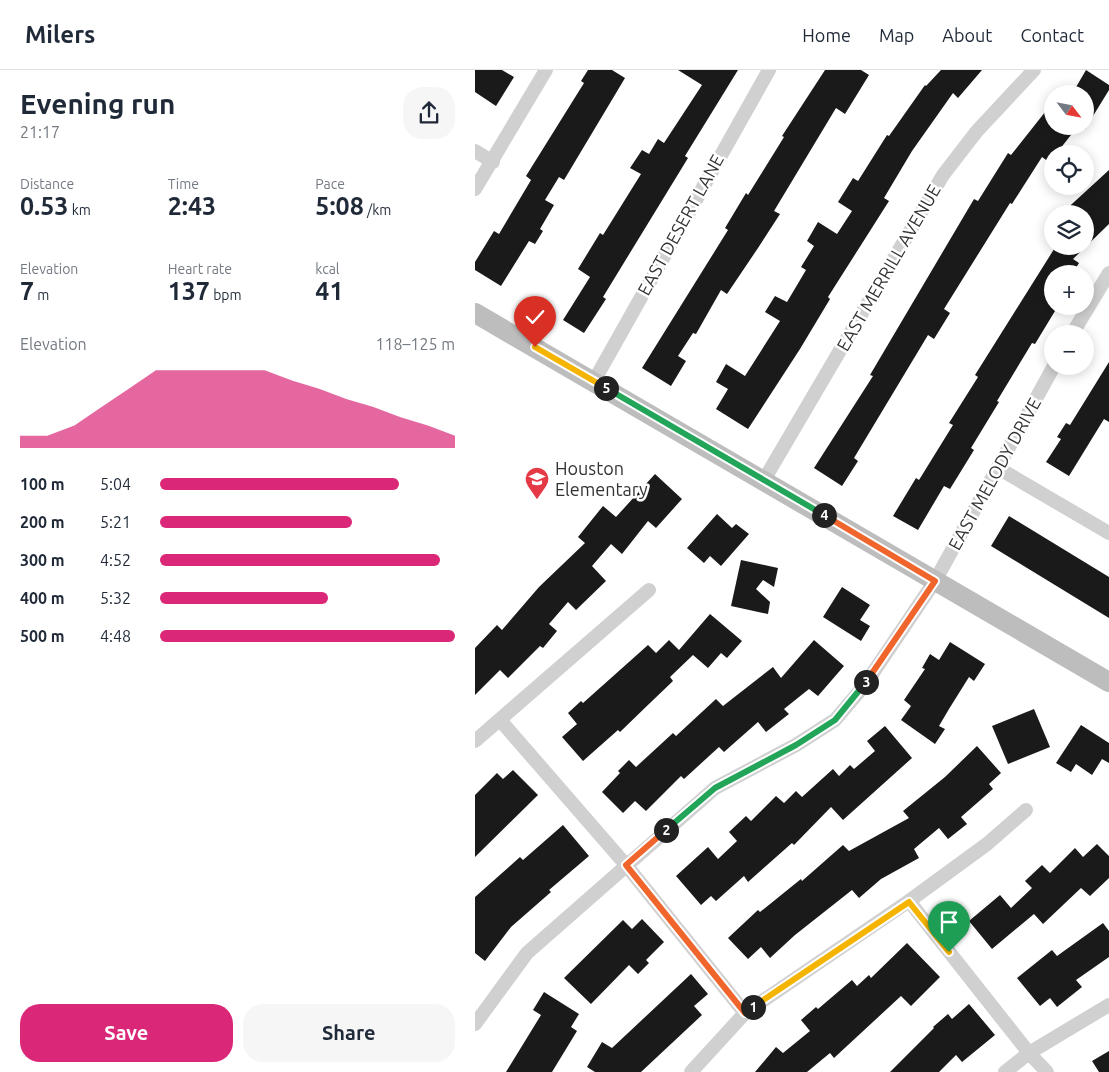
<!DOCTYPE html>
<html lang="en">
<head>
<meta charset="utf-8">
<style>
	:root { --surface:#fff; --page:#f6f6f7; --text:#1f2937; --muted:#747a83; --line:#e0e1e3; --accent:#db2777 }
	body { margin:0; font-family:Ubuntu,sans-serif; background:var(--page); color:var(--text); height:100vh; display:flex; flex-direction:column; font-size:19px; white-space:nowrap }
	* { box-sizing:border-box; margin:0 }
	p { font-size:16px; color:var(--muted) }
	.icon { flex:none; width:28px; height:28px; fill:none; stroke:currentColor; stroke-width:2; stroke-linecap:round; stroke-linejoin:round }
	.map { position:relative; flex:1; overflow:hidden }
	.panel { display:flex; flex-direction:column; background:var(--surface); width:475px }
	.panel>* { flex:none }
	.needle { width:32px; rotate:122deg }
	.buttons { position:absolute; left:569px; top:15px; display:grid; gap:10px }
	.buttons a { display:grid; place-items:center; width:50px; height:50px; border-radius:50%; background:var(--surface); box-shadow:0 2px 12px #0003; font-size:25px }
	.pin { position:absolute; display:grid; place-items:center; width:42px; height:42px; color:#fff; margin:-51px -21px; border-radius:50% 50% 50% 0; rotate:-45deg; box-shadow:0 0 5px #0007 }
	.pin .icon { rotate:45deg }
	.km { position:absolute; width:25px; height:25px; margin:-12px; border-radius:50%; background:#222; color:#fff; font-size:14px; line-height:25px; text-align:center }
	.round { display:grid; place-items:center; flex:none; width:52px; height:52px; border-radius:20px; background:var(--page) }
	.headline { display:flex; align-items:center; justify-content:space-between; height:85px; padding:0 20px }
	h1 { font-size:28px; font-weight:600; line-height:38px }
	.metrics { display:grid; grid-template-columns:repeat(3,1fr); gap:8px; height:85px; padding:5px 20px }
	.metrics div { display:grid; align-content:center }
	.metrics b { font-size:25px; font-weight:600 }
	.metrics small { font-size:14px; font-weight:400 }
	.metrics p { font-size:14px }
	.chart { height:140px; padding:10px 20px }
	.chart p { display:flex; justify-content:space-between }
	.chart svg { width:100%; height:90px; margin-top:5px; fill:var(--accent); opacity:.7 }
	.button { display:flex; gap:10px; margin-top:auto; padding:10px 20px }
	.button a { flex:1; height:58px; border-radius:20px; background:var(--accent); color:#fff; font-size:20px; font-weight:600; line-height:58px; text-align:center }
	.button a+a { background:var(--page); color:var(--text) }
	ul { padding:0 20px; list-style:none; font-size:16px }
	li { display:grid; grid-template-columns:80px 60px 1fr; align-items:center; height:38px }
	li i { height:12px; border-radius:6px; background:var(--accent) }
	header { display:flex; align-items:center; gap:30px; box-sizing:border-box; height:70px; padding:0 25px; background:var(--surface); border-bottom:1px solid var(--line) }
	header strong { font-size:24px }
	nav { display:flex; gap:28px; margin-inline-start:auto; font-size:18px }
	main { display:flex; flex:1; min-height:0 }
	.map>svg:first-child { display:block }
	.building { fill:#1a1a1a }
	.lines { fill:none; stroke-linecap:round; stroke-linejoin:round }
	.street { stroke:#d0d0d0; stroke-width:14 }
	.secondary { stroke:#bdbdbd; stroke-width:20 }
	.split-1-casing { stroke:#fff; stroke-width:10 }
	.split-2-casing { stroke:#fff; stroke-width:10 }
	.split-3-casing { stroke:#fff; stroke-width:10 }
	.split-4-casing { stroke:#fff; stroke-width:10 }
	.split-5-casing { stroke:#fff; stroke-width:10 }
	.split-6-casing { stroke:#fff; stroke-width:10 }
	.split-1 { stroke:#f5b400; stroke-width:6 }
	.split-2 { stroke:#f0652b; stroke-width:6 }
	.split-3 { stroke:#22a559; stroke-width:6 }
	.split-4 { stroke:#f0652b; stroke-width:6 }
	.split-5 { stroke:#22a559; stroke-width:6 }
	.split-6 { stroke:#f5b400; stroke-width:6 }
	.labels { text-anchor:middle; stroke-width:5; stroke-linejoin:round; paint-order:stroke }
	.street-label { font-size:18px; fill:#333; stroke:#fff }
	.poi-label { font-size:18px; fill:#333; stroke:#fff; text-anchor:start }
</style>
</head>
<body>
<header>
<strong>Milers</strong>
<nav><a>Home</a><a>Map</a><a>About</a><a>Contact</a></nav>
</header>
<main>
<section class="panel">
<div class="headline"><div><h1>Evening run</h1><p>21:17</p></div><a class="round"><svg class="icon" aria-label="share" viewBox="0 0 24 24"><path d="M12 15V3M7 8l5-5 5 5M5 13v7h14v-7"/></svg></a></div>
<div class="metrics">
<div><p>Distance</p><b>0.53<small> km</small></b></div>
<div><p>Time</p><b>2:43</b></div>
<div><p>Pace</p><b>5:08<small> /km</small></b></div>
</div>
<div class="metrics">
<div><p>Elevation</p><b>7<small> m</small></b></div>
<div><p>Heart rate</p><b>137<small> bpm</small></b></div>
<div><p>kcal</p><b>41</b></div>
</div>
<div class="chart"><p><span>Elevation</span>118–125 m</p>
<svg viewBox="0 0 160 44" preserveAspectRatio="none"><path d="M0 44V38L10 38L20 33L30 24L40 15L50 6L60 6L70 6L80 6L90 6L100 11L110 15L120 20L130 24L140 29L150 33L160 38V44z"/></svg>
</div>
<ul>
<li><b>100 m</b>5:04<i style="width:81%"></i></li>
<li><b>200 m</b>5:21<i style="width:65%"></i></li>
<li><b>300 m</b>4:52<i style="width:95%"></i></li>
<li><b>400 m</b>5:32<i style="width:57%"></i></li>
<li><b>500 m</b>4:48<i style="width:100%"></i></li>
</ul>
<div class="button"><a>Save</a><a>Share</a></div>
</section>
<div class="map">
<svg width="634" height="1002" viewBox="0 0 634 1002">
	<rect width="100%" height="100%" fill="#fff"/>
	<path class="building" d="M0 0H27L39 7 21 36 0 22Z
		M113 0H137L150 8 89 110 84 107 70 130 79 135 65 159 68 161 60 174 54 171 26 216 0 200V192L19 161 24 164 56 110 51 106 109 13 106 11Z
		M203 0H263L210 86 213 88 128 227 131 229 109 263 88 250 115 207 103 199 125 163 128 165 166 104 155 98 167 80 174 84 183 69 189 73 227 15Z
		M350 0H386L394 5 370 44 361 38 299 141 305 144 283 178 252 224 246 220 221 264 218 263 203 286 211 291 196 316 167 298 253 160 250 158 271 123 273 125 309 67 307 66Z
		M466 0H507L483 28 478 23 437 81 409 128 414 131 353 227 355 229 325 279 273 359 241 339 253 319 241 312 251 294 270 306 305 251 290 242 300 226 312 232 331 200 326 197 339 176 332 171 343 152 362 164 377 141 363 132 378 108 383 111 412 65 414 66 450 15 451 16Z
		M611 0 634 15V20L610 59V24H597Z
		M578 32V56H603L581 84H578L574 92 567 87 537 134 535 133 469 239 475 243 459 269 453 265 379 388 383 391 367 416 339 398 398 306 395 305 499 129 503 131 533 83 536 85Z
		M634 100V154L598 189 604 193 597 204H578V239L580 241 560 274 557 273 522 331 524 332 496 378 499 380 475 419 469 416 443 460 418 446 441 408 444 410 478 355 474 353 503 307 500 305 581 176H610V144H586Z
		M634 292V352L629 349 594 406 571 392 586 369 582 367 591 353 595 355Z
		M180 404 207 429 181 458 173 451 147 484 136 474 117 496 131 511 101 540 93 532 74 554 82 561 68 578 65 576 33 608 25 600 0 625V578L22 555 27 560 64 517 110 473 103 467 128 436 141 447Z
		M242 444 257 458 261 454 274 464 246 496 235 486 229 493 212 478Z
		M534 446 634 507V548L516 476Z
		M266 490 303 498 299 517 288 510 281 519 295 532 293 544 256 536Z
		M367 517 395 535 385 550 395 556 386 571 348 547Z
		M235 544 267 571 252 588 246 583 233 598 218 585 195 607 198 611 175 633 145 662 143 660 108 691 87 667 102 654 93 643 106 631 108 633 173 575 181 583 194 570 204 580Z
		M339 570 369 596 343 626 334 619 309 639 314 644 291 662 283 652 249 682 244 677 209 709 206 706 171 741 160 731 148 743 127 722 145 703 143 701 154 690 161 697 198 663 201 666 241 629 248 636 298 597 306 608Z
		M475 572 510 594 499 611 494 607 474 639 464 656 470 659 460 674 426 650 436 636 429 630 450 599 447 598 455 584 464 590Z
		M559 639 575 677 533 694 517 656Z
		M606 655 634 673V693L627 689 617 705 601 694 596 702 581 693Z
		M410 656 437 688 368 750 356 737 319 775 317 773 273 812 269 806 241 831 236 826 226 835 201 806 233 777 243 789 262 771 254 762 271 746 276 751 301 726 309 733 321 721 327 727 358 699 364 706 375 695 379 699 400 681 392 671Z
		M502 676 526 703 514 714 518 719 486 747 492 754 473 769 464 758 439 779 444 788 406 809 384 828 377 820 320 865 295 888 286 877 273 889 253 868 283 840 285 842 326 809 327 811 368 775 374 781 434 748 428 741 470 707Z
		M38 700 63 725 0 787V725L22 703 28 709Z
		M88 755 114 786 74 820 76 822 36 857 10 891 0 883V827L45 787 48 790Z
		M622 774 634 786V808L615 826 606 818 568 854 559 844 517 879 494 851 525 825 536 838 557 818 550 811 567 795 575 803 600 778 608 787Z
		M167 849 189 872 171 890 174 893 163 904 154 895 116 934 89 908 148 850 157 859Z
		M628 853 634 861V887L601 910 607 917 582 937 575 928 565 936 542 908 577 880 582 886Z
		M432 873 465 907 436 936 426 926 359 988 355 983 332 1002H280L301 977 308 983 335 961 326 950 341 937 343 939 377 910 382 916 394 905 396 908Z
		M216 904 233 924 219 936 227 945 166 1002H120L112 997 127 972 137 978Z
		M69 922 104 944 96 957 102 961 77 1002H31L66 945 58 940Z
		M494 934 520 965 487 992 481 985 464 1002H415L459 958 458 957 473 944 477 949Z
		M634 981V1002H624L617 991Z"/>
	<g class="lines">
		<path class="street" d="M0 81 18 92
			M0 119 71 0
			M597 264 634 203
			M119 311 294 0
			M523 398 634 463
			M289 410 468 105 502 61 559 0
			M25 650 151 795 270 943
			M0 671 174 520
			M434 831 554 983 572 1002
			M0 954 52 883 240 718 321 675 360 650 389 616 460 511 579 296
			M216 1002 270 943 434 831 512 774 551 740
			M530 1002 554 983 634 935"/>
		<path class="secondary" d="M0 243 634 612"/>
	</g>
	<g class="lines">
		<defs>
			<path id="split-1" d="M278 937 434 832 474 882"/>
			<path id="split-2" d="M191 760 151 795 270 943 278 937"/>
			<path id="split-3" d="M191 760 240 718 321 675 360 650 391 612"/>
			<path id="split-4" d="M349 445 460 511 391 612"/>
			<path id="split-5" d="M131 318 349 445"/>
			<path id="split-6" d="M60 277 131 318"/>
		</defs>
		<use href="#split-1" class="split-1-casing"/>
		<use href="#split-2" class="split-2-casing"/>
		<use href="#split-3" class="split-3-casing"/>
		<use href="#split-4" class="split-4-casing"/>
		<use href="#split-5" class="split-5-casing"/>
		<use href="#split-6" class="split-6-casing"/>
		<use href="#split-1" class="split-1"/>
		<use href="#split-2" class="split-2"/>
		<use href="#split-3" class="split-3"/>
		<use href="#split-4" class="split-4"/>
		<use href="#split-5" class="split-5"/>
		<use href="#split-6" class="split-6"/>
	</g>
	<defs>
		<symbol id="school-pin" viewBox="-11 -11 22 30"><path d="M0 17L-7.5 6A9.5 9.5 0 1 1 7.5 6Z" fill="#e63946" stroke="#fff"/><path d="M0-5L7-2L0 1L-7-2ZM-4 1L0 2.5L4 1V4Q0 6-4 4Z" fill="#fff"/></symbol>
	</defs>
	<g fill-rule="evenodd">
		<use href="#school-pin" x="48" y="395" width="28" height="38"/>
	</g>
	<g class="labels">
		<g class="street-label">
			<text transform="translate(206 155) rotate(-61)" y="6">EAST DESERT LANE</text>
			<text transform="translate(414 198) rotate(-60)" y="6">EAST MERRILL AVENUE</text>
			<text transform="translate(520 404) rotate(-61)" y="6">EAST MELODY DRIVE</text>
		</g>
		<g class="poi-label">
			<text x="80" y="405">Houston<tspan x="80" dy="21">Elementary</tspan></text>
		</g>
	</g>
</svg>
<div class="buttons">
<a><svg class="needle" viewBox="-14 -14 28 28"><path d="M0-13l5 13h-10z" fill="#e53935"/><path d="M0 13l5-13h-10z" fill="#747a83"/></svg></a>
<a><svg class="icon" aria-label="locate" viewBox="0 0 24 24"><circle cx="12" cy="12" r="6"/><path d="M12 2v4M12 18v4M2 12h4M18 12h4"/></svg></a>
<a><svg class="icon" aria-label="layers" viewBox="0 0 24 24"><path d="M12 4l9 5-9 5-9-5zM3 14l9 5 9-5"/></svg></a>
<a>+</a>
<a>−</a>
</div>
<div class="pin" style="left:474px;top:882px;background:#1e9e55"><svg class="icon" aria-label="arrive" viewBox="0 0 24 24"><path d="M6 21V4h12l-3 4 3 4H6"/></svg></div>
<div class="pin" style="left:60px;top:277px;background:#d93025"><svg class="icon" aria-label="check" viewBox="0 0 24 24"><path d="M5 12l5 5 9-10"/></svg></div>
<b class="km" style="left:278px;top:937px">1</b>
<b class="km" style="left:191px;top:760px">2</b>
<b class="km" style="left:391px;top:612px">3</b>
<b class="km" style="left:349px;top:445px">4</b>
<b class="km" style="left:131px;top:318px">5</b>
</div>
</main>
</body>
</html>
